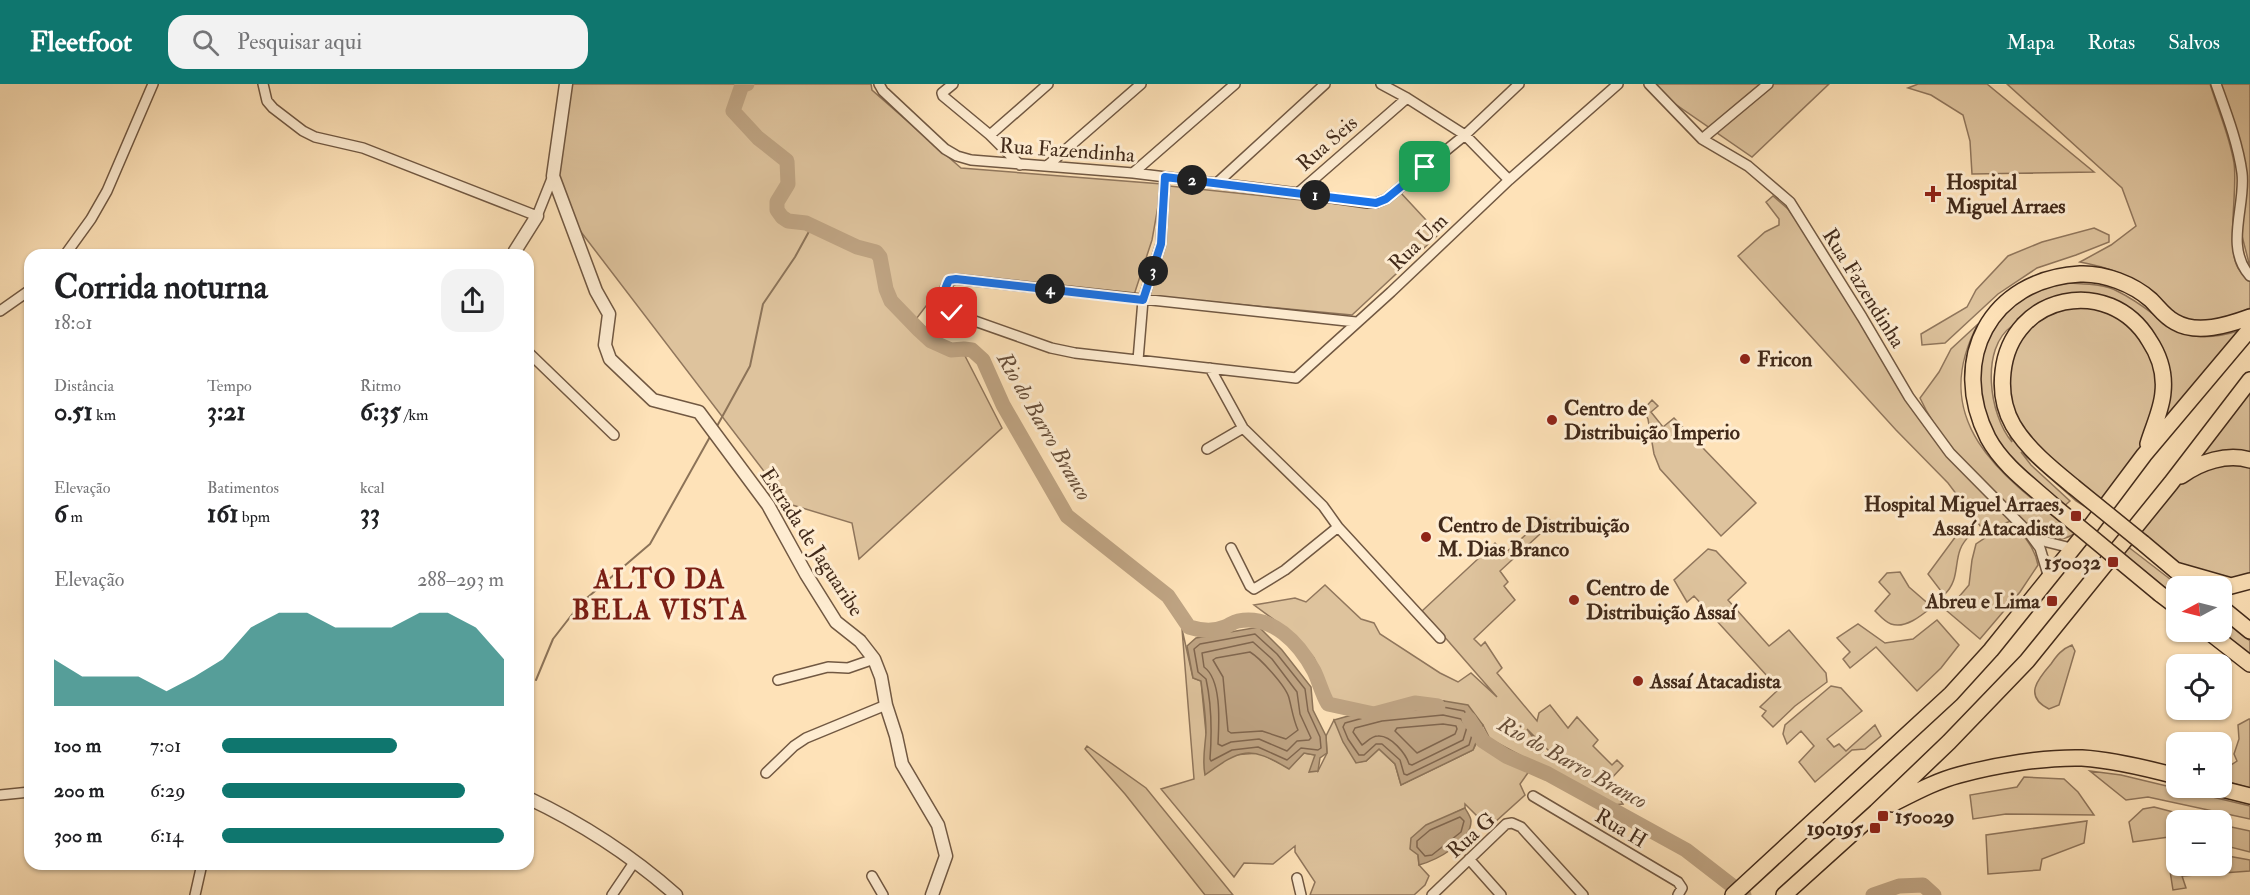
<!DOCTYPE html>
<html lang="pt">
<head>
<meta charset="utf-8">
<style>
	:root { --surface:#fff; --page:#f2f2f2; --text:#202124; --muted:#757577; --accent:#0f766e }
	body { margin:0; font-family:"IM FELL Double Pica",serif; background:var(--page); color:var(--text); height:100vh; display:flex; flex-direction:column; font-size:22px; white-space:nowrap }
	* { box-sizing:border-box; margin:0 }
	p { font-size:20px; color:var(--muted) }
	.icon { flex:none; width:33px; height:33px; fill:none; stroke:currentColor; stroke-width:2; stroke-linecap:round; stroke-linejoin:round }
	.map { position:relative; flex:1; overflow:hidden }
	.panel { position:absolute; left:24px; top:165px; width:510px; height:621px; display:flex; flex-direction:column; background:var(--surface); border-radius:18px; box-shadow:0 2px 4px #0004 }
	.panel>* { flex:none }
	.needle { width:39px; rotate:263deg }
	.fabs { position:absolute; left:2166px; top:492px; display:grid; gap:12px }
	.fabs a { display:grid; place-items:center; width:66px; height:66px; border-radius:12px; background:var(--surface); box-shadow:0 2px 4px #0004; font-size:30px }
	.pin { position:absolute; display:grid; place-items:center; width:51px; height:51px; color:#fff; margin:-26px; border-radius:12px; box-shadow:0 3px 9px #0006 }
	.km { position:absolute; width:30px; height:30px; margin:-15px; border-radius:50%; background:#222; color:#fff; font-size:16px; line-height:30px; text-align:center }
	.round { display:grid; place-items:center; flex:none; width:63px; height:63px; border-radius:18px; background:var(--page) }
	.headline { display:flex; align-items:center; justify-content:space-between; height:102px; padding:0 30px }
	h1 { font-size:33px; font-weight:700; line-height:45px }
	.metrics { display:grid; grid-template-columns:repeat(3,1fr); gap:9px; height:102px; padding:6px 30px }
	.metrics div { display:grid; align-content:center }
	.metrics b { font-size:26px; font-weight:700 }
	.metrics small { font-size:16px; font-weight:400 }
	.metrics p { font-size:16px }
	.chart { height:168px; padding:12px 30px }
	.chart p { display:flex; justify-content:space-between }
	.chart svg { width:100%; height:108px; margin-top:6px; fill:var(--accent); opacity:.7 }
	ul { padding:0 30px; list-style:none; font-size:20px }
	li { display:grid; grid-template-columns:96px 72px 1fr; align-items:center; height:45px }
	li i { height:15px; border-radius:8px; background:var(--accent) }
	header { display:flex; align-items:center; gap:36px; box-sizing:border-box; height:84px; padding:0 30px; background:var(--accent); color:#fff }
	header strong { font-size:28px }
	nav { display:flex; gap:33px; margin-inline-start:auto; font-size:21px }
	.search { width:420px; height:54px; background:var(--page); display:flex; align-items:center; gap:15px; box-sizing:border-box; padding:0 21px; border-radius:18px; color:var(--muted); font-size:22px }
	.map>svg:first-child { display:block }
	.green { fill:#dec39d; stroke:#90765c; stroke-width:1.5; fill-rule:evenodd }
	.water { fill:#bea382; stroke:#8c7358; stroke-width:1.5 }
	.lines { fill:none; stroke-linecap:round; stroke-linejoin:round }
	.shore { stroke:#80664e; stroke-width:1.5 }
	.stream { stroke:#8c7358; stroke-width:2 }
	.river { stroke:#bea382; stroke-width:15 }
	.minor-casing { stroke:#715842; stroke-width:12 }
	.tertiary-casing { stroke:#715842; stroke-width:15 }
	.trunk-casing { stroke:#422a1a; stroke-width:18 }
	.minor { stroke:#feecd1; stroke-width:9 }
	.tertiary { stroke:#feecd1; stroke-width:12 }
	.trunk { stroke:#fee2b8; stroke-width:15 }
	.trunk-bridge-casing { stroke:#422a1a; stroke-width:18; stroke-linecap:butt }
	.trunk-bridge { stroke:#fee2b8; stroke-width:15 }
	.route-casing { stroke:#fff; stroke-width:12 }
	.route { stroke:#1a73e8; stroke-width:8 }
	.poi-dot { fill:#8f2418; stroke:#feecd1; stroke-width:2 }
	.labels { text-anchor:middle; stroke-width:6; stroke-linejoin:round; paint-order:stroke }
	.street-label { font-size:21px; fill:#422a1a; stroke:#feecd1 }
	.poi-label { font-size:21px; font-weight:bold; fill:#422a1a; stroke:#feecd1; text-anchor:start }
	.water-label { font-size:22px; font-style:italic; fill:#674e39; stroke:#feecd1 }
	.district-label { font-size:27px; font-weight:bold; letter-spacing:1.5px; fill:#7a1f14; stroke:#feecd1 }
</style>
</head>
<body>
<header>
<strong>Fleetfoot</strong>
<div class="search"><svg class="icon" aria-label="search" viewBox="0 0 24 24"><circle cx="10" cy="10" r="6"/><path d="M15 15l6 6"/></svg>Pesquisar aqui</div>
<nav><a>Mapa</a><a>Rotas</a><a>Salvos</a></nav>
</header>
<div class="map">
<svg width="2250" height="811" viewBox="0 0 2250 811">
	<rect width="100%" height="100%" fill="#fee2b8"/>
	<filter id="stains"><feTurbulence type="fractalNoise" baseFrequency=".00333" numOctaves="4"/><feColorMatrix values="0 0 0 0 .2 0 0 0 0 .09 0 0 0 0 .02 0 0 0 .5 -.17"/></filter>
	<radialGradient id="worn" r=".72"><stop offset=".6" stop-color="#630" stop-opacity="0"/><stop offset="1" stop-color="#630" stop-opacity=".3"/></radialGradient>
	<path class="green" d="M571 0H871L872 6 961 84 1162 100 1152 156 1133 214 949 192 913 239 964 270 1002 344 859 475 852 439 789 420 578 144 558 96Z
		M1646 0H1829L1752 73Z
		M1918 0H1987L2094 88 1972 90 1970 57 1963 31 1931 11 1908 4Z
		M2007 0H2210C2218 26 2230 53 2234 79 2238 106 2226 163 2238 184 2241 189 2246 194 2250 198V224C2228 236 2193 247 2171 229 2163 222 2157 212 2149 205 2127 190 2106 183 2080 178L2111 161 2136 142 2122 104Z
		M2219 0H2250V183L2241 148 2246 102Z
		M1169 102 1378 124 1400 108 1439 150 1352 231 1150 212 1157 183Z
		M1773 112 1788 125 1827 179 1922 339 1952 376 2011 437 1984 447 1948 399 1896 346 1738 172 1765 148 1779 141V135L1766 118Z
		M2094 144 2109 151V158L2076 171 2037 184 1998 210 1945 259 1922 261 1921 250 1967 223 1976 206 2008 172 2042 158Z
		M2071 199C2086 200 2104 200 2117 207 2169 232 2174 268 2241 246L2097 430 2076 417 2021 368 2031 381 2070 417 2063 423 2022 387 2003 366 1982 327 1979 280 1988 251 2006 227 2027 209 2053 201ZM2080 209 2094 212 2031 229 2017 235 2041 218ZM2012 242C1997 264 1989 296 1998 323 2002 335 2009 346 2012 358 1989 331 1980 264 2012 242Z
		M1978 240C1925 339 2005 395 2076 449 2059 459 2051 456 2033 448 2023 443 2014 430 2007 422 1975 389 1939 356 1920 314L1939 288 1951 265Z
		M2250 296V497L2169 488 2127 457Z
		M1652 316 1658 322 1651 328 1663 343 1674 334 1756 419 1721 452 1660 385 1654 370 1648 335 1643 326Z
		M1547 432 1552 439 1500 487 1508 498 1504 502 1515 516 1474 555 1481 562 1485 558 1502 584 1497 589 1537 637 1539 629 1550 621 1568 644 1577 633 1598 656 1593 662 1612 681 1617 676 1623 682 1606 700 1599 697 1615 707 1623 720 1613 721 1490 655 1483 641 1444 617 1368 627 1335 622 1314 574 1292 549 1254 521 1295 514 1306 518 1325 501 1361 535 1374 539 1380 550 1440 589 1458 598 1471 589 1497 613 1422 527 1495 459 1504 470ZM1527 645 1553 671 1557 667 1576 682 1548 675Z
		M2015 443C2027 454 2035 465 2038 481L2020 508 1980 555 1947 527 1969 501 1972 476 1976 460 1988 452Z
		M1966 445 1971 451C1949 468 1964 493 1944 511L1928 490 1956 452Z
		M2127 462 2179 502H2176V516L2120 471Z
		M1708 465 1716 467 1746 499 1728 516 1769 562 1789 546 1826 589 1827 598 1795 622 1773 643 1762 632 1766 627 1760 623 1779 605 1694 512 1687 518 1674 496Z
		M1900 488 1909 503 1932 523C1921 532 1905 545 1891 540 1885 538 1879 531 1875 527L1890 510 1879 498 1887 489Z
		M2222 535 2250 557V573L2217 548H2222Z
		M1937 536 1959 561 1941 584 1917 607 1876 563 1850 584 1843 575 1850 568 1837 554 1858 540 1885 559 1913 555Z
		M1182 545 1193 594 1201 597 1206 649 1233 671 1259 669 1289 684 1304 669 1315 671 1318 687 1327 669 1326 652 1334 636 1356 678 1366 677 1379 665 1395 680 1401 701 1473 666 1480 652 1483 657 1530 686 1520 700 1525 711 1485 747 1478 742 1481 736 1465 720V724L1454 729 1418 771 1419 781 1429 792 1425 801 1414 811H1310L1315 798 1295 768V762L1273 780 1244 779 1234 793 1161 705 1194 695Z
		M2072 561 2075 567 2059 621 2049 625C2023 612 2038 595 2051 580 2057 571 2062 565 2072 561Z
		M1831 602 1841 604 1862 627 1827 655 1834 663 1839 660 1846 667 1875 641 1881 652 1865 665 1852 666 1815 698 1799 678 1814 662 1801 647 1787 660 1783 650 1785 641Z
		M2249 635H2250V704L2222 696V687L2237 677 2234 670 2239 655 2238 641Z
		M1087 662 1146 704 1233 811H1205L1125 710 1085 665Z
		M2090 687 2121 691 2250 722V735L2148 713 2126 716Z
		M2024 693 2064 695 2078 708 2094 731 2006 730 1973 735 1970 711 2017 703Z
		M2154 723 2204 736H2176V752L2133 758 2129 738 2143 725Z
		M2087 737 2084 759 2042 775 2040 786 1988 790 1986 751Z
		M2222 741 2250 747V768L2222 761Z
		M2172 764H2176V782H2222V771L2250 776V787L2182 792 2186 804 2173 806 2167 768Z"/>
	<path class="water" d="M1259 543 1282 566 1311 603 1313 626 1326 652 1327 669 1320 674 1318 687 1309 688 1315 671 1304 669 1289 685C1249 661 1241 665 1205 691 1202 676 1205 663 1206 649 1206 631 1203 614 1201 597L1193 594 1187 562 1196 554Z
		M1444 617 1468 621 1483 641 1473 666 1401 701 1395 680 1379 665 1366 677 1356 679 1343 658 1334 636 1380 623Z
		M1465 724C1467 728 1471 733 1471 737 1471 758 1437 776 1419 781L1418 771 1410 765 1411 754 1426 741Z"/>
	<g class="lines">
		<path class="shore" d="M1255 550 1277 570 1305 605 1308 627 1320 653 1321 664 1318 666 1301 664 1287 676 1258 663 1232 666 1211 677 1210 675C1212 648 1212 622 1206 595L1198 588 1194 565 1200 560Z
			M1253 558 1272 575 1297 608 1300 630 1311 654 1309 656 1297 657 1287 667 1259 655 1231 658 1222 662 1218 660C1219 639 1222 596 1204 583L1202 569Z
			M1250 568C1260 574 1286 602 1289 614 1292 625 1293 635 1298 646L1286 655 1262 647 1231 649 1228 647 1223 593 1213 576 1216 574Z
			M1443 623 1464 627 1475 641 1469 661 1407 691 1404 690 1400 676 1382 660H1376L1364 671H1359L1348 655 1343 643 1345 639 1381 629Z
			M1443 631 1461 635 1467 643 1463 656 1412 681 1409 680C1406 670 1391 651 1378 652 1371 652 1367 658 1362 661L1353 648 1355 644 1382 637Z
			M1443 640 1456 642 1457 645 1455 650 1417 669 1395 647 1397 644Z
			M1460 733 1464 737 1461 748 1432 771 1425 772 1417 763V757L1430 746Z"/>
		<path class="stream" d="M716 344 750 282 763 220 795 173 812 142
			M536 596 553 555 581 519 650 460 711 351"/>
		<path class="river" d="M747 0 742 1 733 27 758 54 787 77 788 100 777 118V126L782 133 788 137 806 139 857 163 876 168 880 173 886 205 891 217 919 246 931 257 951 266 964 265 972 266 983 276 1003 321 1067 432 1168 512 1189 543C1202 547 1213 548 1225 543 1230 541 1233 538 1238 537 1272 530 1299 559 1314 587 1319 597 1322 610 1328 620L1374 630 1415 619 1438 622
			M1469 635 1483 657 1506 672 1548 690 1686 766 1744 811
			M1873 811 1899 802 1923 801 1934 811"/>
		<defs>
			<path id="minor" d="M263 0 267 17 273 24 303 47 315 53 363 64 537 132 553 92
				M879 0 883 7 945 65 957 72 971 76 1133 89 1298 109 1367 119H1376L1386 115 1465 51 1519 0
				M953 0 942 9 943 12 990 51 1020 81
				M1381 0 1407 14 1465 51 1509 96
				M1649 0 1702 55 1748 82 1790 118 1862 233 1909 313 1950 369 2029 449 2040 464 2049 494
				M2216 0C2226 28 2238 59 2242 89 2246 122 2224 163 2250 192
				M990 51 1048 0
				M1702 55 1768 0
				M1047 82 1141 0
				M1133 89 1235 0
				M1217 99 1325 0
				M1298 109 1407 14
				M65 171 91 135 107 107 153 0
				M0 227 30 206
				M1356 238 956 195C943 197 941 216 946 226L952 229 1051 264 1075 269 1296 294 1391 208 1509 96 1618 0
				M528 268 614 351
				M1138 276 1143 216 1161 160 1165 93
				M1210 284 1243 344 1323 422 1338 443 1285 486 1254 505 1250 502 1231 464
				M1207 365 1243 344
				M1338 443 1440 554
				M2031 450 2047 458 2071 464
				M778 596 828 583 848 584 874 575
				M766 689 794 662 806 654 886 621
				M0 711 30 708
				M1533 712 1678 798 1682 804 1678 811
				M1469 775 1501 811
				M872 792 883 811
				M1297 794 1301 811
				M195 811 202 780
				M612 811 635 777
				M1432 811 1506 740 1512 739 1521 743 1583 811"/>
			<path id="tertiary" d="M566 0 553 92 596 207 609 230 605 261 610 275 653 316 699 328 768 421 806 490 836 538 860 557 874 575 881 593 886 621 896 652 902 680 938 741 946 772 932 811
				M514 171 515 167 537 132
				M528 714C581 739 632 772 676 811"/>
			<path id="trunk" d="M2181 392C2200 378 2227 369 2250 376
				M2074 403C2052 385 2027 365 2013 341 2004 325 2001 306 2003 288 2011 210 2109 190 2149 256 2159 271 2165 289 2163 308 2162 325 2153 343 2148 360
				M2055 423C2032 402 2003 382 1988 354 1948 276 1990 195 2080 190 2104 189 2133 200 2151 216 2159 224 2165 233 2175 238 2197 251 2228 241 2250 233
				M2143 459 2181 491
				M2175 486 2231 502 2250 497
				M2160 510 2176 522
				M2222 524 2250 547
				M2209 548 2250 580
				M2218 704 2250 712
				M1892 720C1914 709 1936 697 1959 691 1996 681 2044 673 2082 674 2114 676 2146 684 2176 692
				M1733 811 1951 610 1991 566 2090 443 2144 371 2250 245
				M1784 811 1876 728 1949 658 2027 577 2171 399 2250 296"/>
		</defs>
		<use href="#minor" class="minor-casing"/>
		<use href="#tertiary" class="tertiary-casing"/>
		<use href="#trunk" class="trunk-casing"/>
		<use href="#minor" class="minor"/>
		<use href="#tertiary" class="tertiary"/>
		<use href="#trunk" class="trunk"/>
		<defs>
			<path id="trunk-bridge" d="M2074 403 2143 459
				M2055 423 2160 510"/>
		</defs>
		<use href="#trunk-bridge" class="trunk-bridge-casing"/>
		<use href="#trunk-bridge" class="trunk-bridge"/>
	</g>
	<g class="lines">
		<defs>
			<path id="route" d="M952 229 946 226C942 217 944 205 949 196L956 195 1143 216 1161 160 1165 93 1376 119 1386 115 1425 83"/>
		</defs>
		<use href="#route" class="route-casing"/>
		<use href="#route" class="route"/>
	</g>
	<g class="poi-dot">
		<path d="M1930 101h6v6h6v6h-6v6h-6v-6h-6v-6h6z"/>
		<circle cx="1745" cy="275" r="6"/>
		<circle cx="1552" cy="336" r="6"/>
		<rect x="2070" y="426" width="12" height="12" rx="3"/>
		<circle cx="1426" cy="453" r="6"/>
		<rect x="2107" y="472" width="12" height="12" rx="3"/>
		<circle cx="1574" cy="516" r="6"/>
		<rect x="2046" y="511" width="12" height="12" rx="3"/>
		<circle cx="1638" cy="597" r="6"/>
		<rect x="1877" y="726" width="12" height="12" rx="3"/>
		<rect x="1869" y="738" width="12" height="12" rx="3"/>
	</g>
	<g class="labels">
		<g class="street-label">
			<text transform="translate(1327 59) rotate(-41)" y="7">Rua Seis</text>
			<text transform="translate(1067 66) rotate(4)" y="7">Rua Fazendinha</text>
			<text transform="translate(1418 158) rotate(-44)" y="7">Rua Um</text>
			<text transform="translate(1864 204) rotate(58)" y="7">Rua Fazendinha</text>
			<text transform="translate(812 458) rotate(57)" y="7">Estrada de Jaguaribe</text>
			<text transform="translate(1621 744) rotate(31)" y="7">Rua H</text>
			<text transform="translate(1471 751) rotate(-42)" y="7">Rua G</text>
		</g>
		<g class="poi-label">
			<text x="1946" y="105">Hospital<tspan x="1946" dy="24">Miguel Arraes</tspan></text>
			<text x="1757" y="282">Fricon</text>
			<text x="1564" y="331">Centro de<tspan x="1564" dy="24">Distribuição Imperio</tspan></text>
			<text x="2064" y="427" text-anchor="end">Hospital Miguel Arraes,<tspan x="2064" dy="24">Assaí Atacadista</tspan></text>
			<text x="1438" y="448">Centro de Distribuição<tspan x="1438" dy="24">M. Dias Branco</tspan></text>
			<text x="2101" y="485" text-anchor="end">150032</text>
			<text x="1586" y="511">Centro de<tspan x="1586" dy="24">Distribuição Assaí</tspan></text>
			<text x="2040" y="524" text-anchor="end">Abreu e Lima</text>
			<text x="1650" y="604">Assaí Atacadista</text>
			<text x="1895" y="739">150029</text>
			<text x="1863" y="751" text-anchor="end">190195</text>
		</g>
		<g class="water-label">
			<text transform="translate(1045 342) rotate(60)" y="8">Rio do Barro Branco</text>
			<text transform="translate(1573 678) rotate(29)" y="8">Rio do Barro Branco</text>
		</g>
		<g class="district-label">
			<text x="660" y="504">ALTO DA<tspan x="660" dy="31">BELA VISTA</tspan></text>
		</g>
	</g>
	<rect width="100%" height="100%" filter="url(#stains)"/>
	<rect width="100%" height="100%" fill="url(#worn)"/>
</svg>
<div class="fabs">
<a><svg class="needle" viewBox="-14 -14 28 28"><path d="M0-13l5 13h-10z" fill="#e53935"/><path d="M0 13l5-13h-10z" fill="#757577"/></svg></a>
<a><svg class="icon" aria-label="locate" viewBox="0 0 24 24"><circle cx="12" cy="12" r="6"/><path d="M12 2v4M12 18v4M2 12h4M18 12h4"/></svg></a>
<a>+</a>
<a>−</a>
</div>
<div class="pin" style="left:1425px;top:83px;background:#1e9e55"><svg class="icon" aria-label="arrive" viewBox="0 0 24 24"><path d="M6 21V4h12l-3 4 3 4H6"/></svg></div>
<div class="pin" style="left:952px;top:229px;background:#d93025"><svg class="icon" aria-label="check" viewBox="0 0 24 24"><path d="M5 12l5 5 9-10"/></svg></div>
<b class="km" style="left:1315px;top:111px">1</b>
<b class="km" style="left:1192px;top:96px">2</b>
<b class="km" style="left:1153px;top:187px">3</b>
<b class="km" style="left:1050px;top:205px">4</b>
<section class="panel">
<div class="headline"><div><h1>Corrida noturna</h1><p>18:01</p></div><a class="round"><svg class="icon" aria-label="share" viewBox="0 0 24 24"><path d="M12 15V3M7 8l5-5 5 5M5 13v7h14v-7"/></svg></a></div>
<div class="metrics">
<div><p>Distância</p><b>0.51<small> km</small></b></div>
<div><p>Tempo</p><b>3:21</b></div>
<div><p>Ritmo</p><b>6:35<small> /km</small></b></div>
</div>
<div class="metrics">
<div><p>Elevação</p><b>6<small> m</small></b></div>
<div><p>Batimentos</p><b>161<small> bpm</small></b></div>
<div><p>kcal</p><b>33</b></div>
</div>
<div class="chart"><p><span>Elevação</span>288–293 m</p>
<svg viewBox="0 0 160 44" preserveAspectRatio="none"><path d="M0 44V25L10 32L20 32L30 32L40 38L50 32L60 25L70 12L80 6L90 6L100 12L110 12L120 12L130 6L140 6L150 12L160 25V44z"/></svg>
</div>
<ul>
<li><b>100 m</b>7:01<i style="width:62%"></i></li>
<li><b>200 m</b>6:29<i style="width:86%"></i></li>
<li><b>300 m</b>6:14<i style="width:100%"></i></li>
</ul>
</section>
</div>
</body>
</html>
